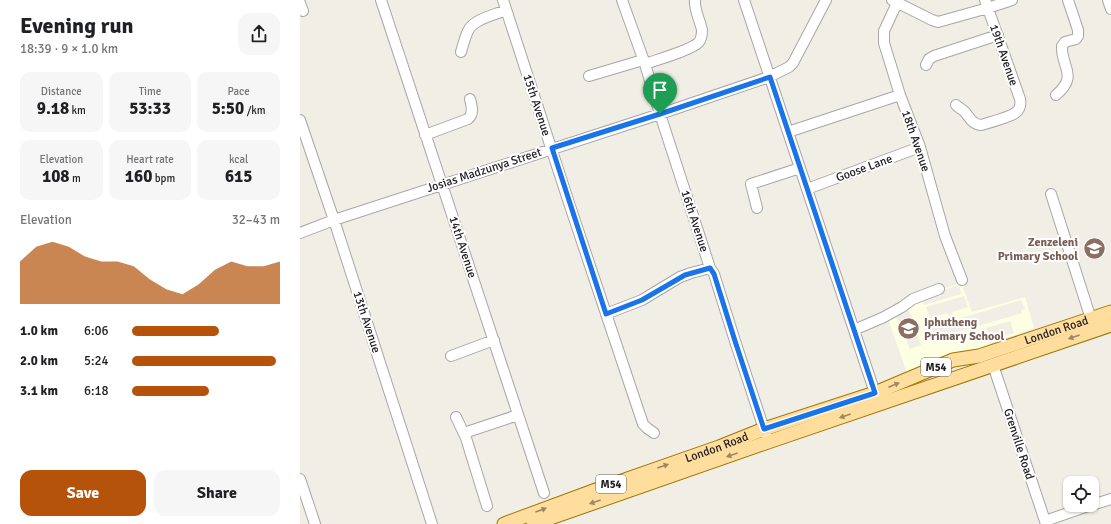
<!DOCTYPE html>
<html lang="en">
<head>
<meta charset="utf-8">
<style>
	:root { --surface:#fff; --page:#f6f6f6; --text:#202124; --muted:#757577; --accent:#b45309 }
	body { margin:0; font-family:Signika,sans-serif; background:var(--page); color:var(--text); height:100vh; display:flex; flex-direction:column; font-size:15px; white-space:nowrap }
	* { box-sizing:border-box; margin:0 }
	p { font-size:13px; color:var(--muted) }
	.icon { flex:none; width:22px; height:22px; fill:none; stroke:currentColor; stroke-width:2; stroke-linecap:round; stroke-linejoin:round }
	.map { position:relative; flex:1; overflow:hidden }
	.panel { display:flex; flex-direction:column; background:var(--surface); width:300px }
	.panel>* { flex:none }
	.buttons { position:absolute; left:763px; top:476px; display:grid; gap:8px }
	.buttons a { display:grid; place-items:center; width:36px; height:36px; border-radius:8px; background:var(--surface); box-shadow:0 1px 3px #0004; font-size:20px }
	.pin { position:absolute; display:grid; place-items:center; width:34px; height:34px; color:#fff; margin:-41px -17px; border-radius:50% 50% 50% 0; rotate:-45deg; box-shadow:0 0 4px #0007 }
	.pin .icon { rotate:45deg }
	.round { display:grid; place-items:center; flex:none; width:42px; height:42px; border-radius:12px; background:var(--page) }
	.summary { display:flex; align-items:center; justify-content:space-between; height:68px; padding:0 20px }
	h1 { font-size:22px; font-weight:700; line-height:30px }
	.stats { display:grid; grid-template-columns:repeat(3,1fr); gap:6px; height:68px; padding:4px 20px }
	.stats div { display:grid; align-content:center; border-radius:10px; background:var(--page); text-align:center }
	.stats b { font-size:17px; font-weight:700 }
	.stats small { font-size:11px; font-weight:400 }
	.stats p { font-size:11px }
	.chart { height:112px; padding:8px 20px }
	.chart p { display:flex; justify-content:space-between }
	.chart svg { width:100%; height:72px; margin-top:4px; fill:var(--accent); opacity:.7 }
	.cta { display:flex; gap:8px; margin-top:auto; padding:8px 20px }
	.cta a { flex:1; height:46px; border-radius:12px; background:var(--accent); color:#fff; font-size:16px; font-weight:700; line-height:46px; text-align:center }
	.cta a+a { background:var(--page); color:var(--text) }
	ul { padding:0 20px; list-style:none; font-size:13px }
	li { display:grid; grid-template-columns:64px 48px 1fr; align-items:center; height:30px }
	li i { height:10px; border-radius:5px; background:var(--accent) }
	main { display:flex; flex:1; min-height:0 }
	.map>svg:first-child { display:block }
	.education { fill:#fcffe1; fill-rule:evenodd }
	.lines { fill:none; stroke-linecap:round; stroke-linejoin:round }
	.minor-casing { stroke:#a7a7a7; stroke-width:12 }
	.major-casing { stroke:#9c7600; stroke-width:15 }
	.minor { stroke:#fff; stroke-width:10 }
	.major { stroke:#ffdd9d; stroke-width:13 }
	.oneway { fill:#9b8865 }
	.route-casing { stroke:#fff; stroke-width:8 }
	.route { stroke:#1a73e8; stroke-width:5 }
	.labels { text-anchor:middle; stroke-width:4; stroke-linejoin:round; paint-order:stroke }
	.shield { fill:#fff; stroke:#636363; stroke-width:1 }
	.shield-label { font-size:11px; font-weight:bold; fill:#202020 }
	.street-label { font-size:12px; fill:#202020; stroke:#fff }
	.education-label { font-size:12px; font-weight:bold; fill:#785e54; stroke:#fff; text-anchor:end }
</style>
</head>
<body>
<main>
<section class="panel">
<div class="summary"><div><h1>Evening run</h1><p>18:39 · 9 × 1.0 km</p></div><a class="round"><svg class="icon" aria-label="share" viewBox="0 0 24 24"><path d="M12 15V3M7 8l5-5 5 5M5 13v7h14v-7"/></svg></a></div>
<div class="stats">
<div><p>Distance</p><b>9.18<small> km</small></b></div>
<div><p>Time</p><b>53:33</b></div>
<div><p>Pace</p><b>5:50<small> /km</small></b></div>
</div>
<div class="stats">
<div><p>Elevation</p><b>108<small> m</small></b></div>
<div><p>Heart rate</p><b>160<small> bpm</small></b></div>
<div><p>kcal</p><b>615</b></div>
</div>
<div class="chart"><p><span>Elevation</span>32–43 m</p>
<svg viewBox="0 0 160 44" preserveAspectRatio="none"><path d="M0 44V18L10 9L20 6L30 9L40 15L50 18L60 18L70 21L80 29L90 35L100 38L110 32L120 23L130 18L140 21L150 21L160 18V44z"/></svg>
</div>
<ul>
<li><b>1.0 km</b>6:06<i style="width:59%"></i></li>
<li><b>2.0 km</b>5:24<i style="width:97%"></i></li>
<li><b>3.1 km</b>6:18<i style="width:52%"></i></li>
</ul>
<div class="cta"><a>Save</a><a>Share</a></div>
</section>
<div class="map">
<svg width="811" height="524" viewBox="0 0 811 524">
	<rect width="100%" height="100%" fill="#f1eee6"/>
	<path class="education" d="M661 283 672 312 725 297 734 328 607 373 587 316 621 296ZM659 285 661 294 624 305 622 297ZM664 296 668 307 652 312 655 320 721 300 725 309 721 310 722 313 627 341 623 330 651 321 648 313 630 318 626 307ZM608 309 613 319 600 325 595 315ZM710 321 714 333 690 340 686 328ZM617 332 621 345 610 349 605 336Z"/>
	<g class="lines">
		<defs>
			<path id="minor" d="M81 0 244 493
				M203 0 269 203 343 424 347 428 354 433
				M322 0 345 64 360 114 410 268 414 274 435 341 466 435
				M444 0 575 393
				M592 0 632 20 638 22 688 8 712 0
				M808 0 811 9
				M0 3 3 11
				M597 3 584 31V43L600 95 620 147 645 236 662 280
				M161 52C163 45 165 37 168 31 173 19 195 15 206 10
				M345 64C356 60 392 50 399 42 402 38 402 34 402 30 400 20 394 10 395 0
				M626 65 629 59 634 56 698 35
				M289 76 343 60
				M756 95C779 75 761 68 762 46L765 42 776 39 778 36V30L768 0
				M656 105C659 108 662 109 665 112 670 118 672 124 681 125 688 123 710 117 715 113 720 110 721 104 720 99L685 0
				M0 120 34 220 132 524
				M488 132 600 95
				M125 135 168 119C174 114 172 106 170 99
				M507 189 620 147
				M751 194 791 319
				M457 208 451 184 500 168
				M0 233 34 220 360 114 469 77 489 67 493 63 526 0
				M306 314 342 300 380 277 391 273 410 268
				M554 330 584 317 602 307 613 299 639 289
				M151 356 194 340
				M693 365 746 524
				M156 417 166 438 187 506
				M164 433 218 415
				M0 479 15 524
				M792 505 811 499
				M745 521 791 505"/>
			<g id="major">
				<path id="s1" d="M204 524 293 491 419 447 464 429 575 393 653 360 679 356 811 312"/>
				<path d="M233 524 468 442 811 325"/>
			</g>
		</defs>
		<use href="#minor" class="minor-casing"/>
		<use href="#major" class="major-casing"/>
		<use href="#minor" class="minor"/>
		<use href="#major" class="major"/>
	</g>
	<defs><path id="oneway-solid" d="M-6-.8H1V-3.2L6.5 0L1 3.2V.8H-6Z"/></defs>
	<g class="oneway">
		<use href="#oneway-solid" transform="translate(774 337) rotate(161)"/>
		<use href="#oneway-solid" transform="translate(594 385) rotate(-23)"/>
		<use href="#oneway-solid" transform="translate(545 416) rotate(161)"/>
		<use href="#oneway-solid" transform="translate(432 455) rotate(161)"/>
		<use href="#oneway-solid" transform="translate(363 466) rotate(-19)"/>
		<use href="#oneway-solid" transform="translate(295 502) rotate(161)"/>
		<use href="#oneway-solid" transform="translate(241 510) rotate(-20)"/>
	</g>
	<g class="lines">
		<defs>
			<path id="route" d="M470 77 575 393 464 429 435 341 414 274 410 268 385 275 342 300 306 314 252 148 360 114Z"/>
		</defs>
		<use href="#route" class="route-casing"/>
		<use href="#route" class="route"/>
	</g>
	<defs>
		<symbol id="school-disc" viewBox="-11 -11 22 22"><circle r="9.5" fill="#8d6e63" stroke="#fff"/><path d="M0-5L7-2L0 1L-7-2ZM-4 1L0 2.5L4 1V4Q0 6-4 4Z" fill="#fff"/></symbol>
	</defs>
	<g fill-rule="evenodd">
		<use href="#school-disc" x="782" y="236" width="25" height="25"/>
		<use href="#school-disc" x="596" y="316" width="25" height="25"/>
	</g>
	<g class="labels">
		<g class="shield">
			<rect x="621" y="358" width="30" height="18" rx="3"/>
			<rect x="296" y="475" width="30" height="18" rx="3"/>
		</g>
		<g class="shield-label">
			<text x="636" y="371">M54</text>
			<text x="311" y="488">M54</text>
		</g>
		<g class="street-label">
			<text transform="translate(704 55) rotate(71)" y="4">19th Avenue</text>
			<text transform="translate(237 105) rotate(72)" y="4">15th Avenue</text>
			<text transform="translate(616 141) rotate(71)" y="4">18th Avenue</text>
			<text transform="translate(564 168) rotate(-20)" y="4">Goose Lane</text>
			<text transform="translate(184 170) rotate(-18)" y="4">Josias Madzunya Street</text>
			<text transform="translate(395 221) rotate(72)" y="4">16th Avenue</text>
			<text transform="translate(163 247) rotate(72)" y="4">14th Avenue</text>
			<text transform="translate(67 322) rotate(72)" y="4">13th Avenue</text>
			<text dy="4" stroke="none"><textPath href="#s1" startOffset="586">London Road</textPath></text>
			<text transform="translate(719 444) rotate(72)" y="4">Grenville Road</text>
			<text dy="4" stroke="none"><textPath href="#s1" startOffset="226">London Road</textPath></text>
		</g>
		<g class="education-label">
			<text x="778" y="246">Zenzeleni<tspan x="778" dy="14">Primary School</tspan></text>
			<text x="624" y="326" text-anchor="start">Iphutheng<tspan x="624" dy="14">Primary School</tspan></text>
		</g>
	</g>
</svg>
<div class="buttons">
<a><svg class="icon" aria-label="locate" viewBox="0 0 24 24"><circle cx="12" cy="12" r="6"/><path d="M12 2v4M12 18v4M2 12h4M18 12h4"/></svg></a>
</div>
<div class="pin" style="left:360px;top:114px;background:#1e9e55"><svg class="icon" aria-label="arrive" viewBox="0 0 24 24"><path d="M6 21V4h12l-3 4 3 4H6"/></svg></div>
</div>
</main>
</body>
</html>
